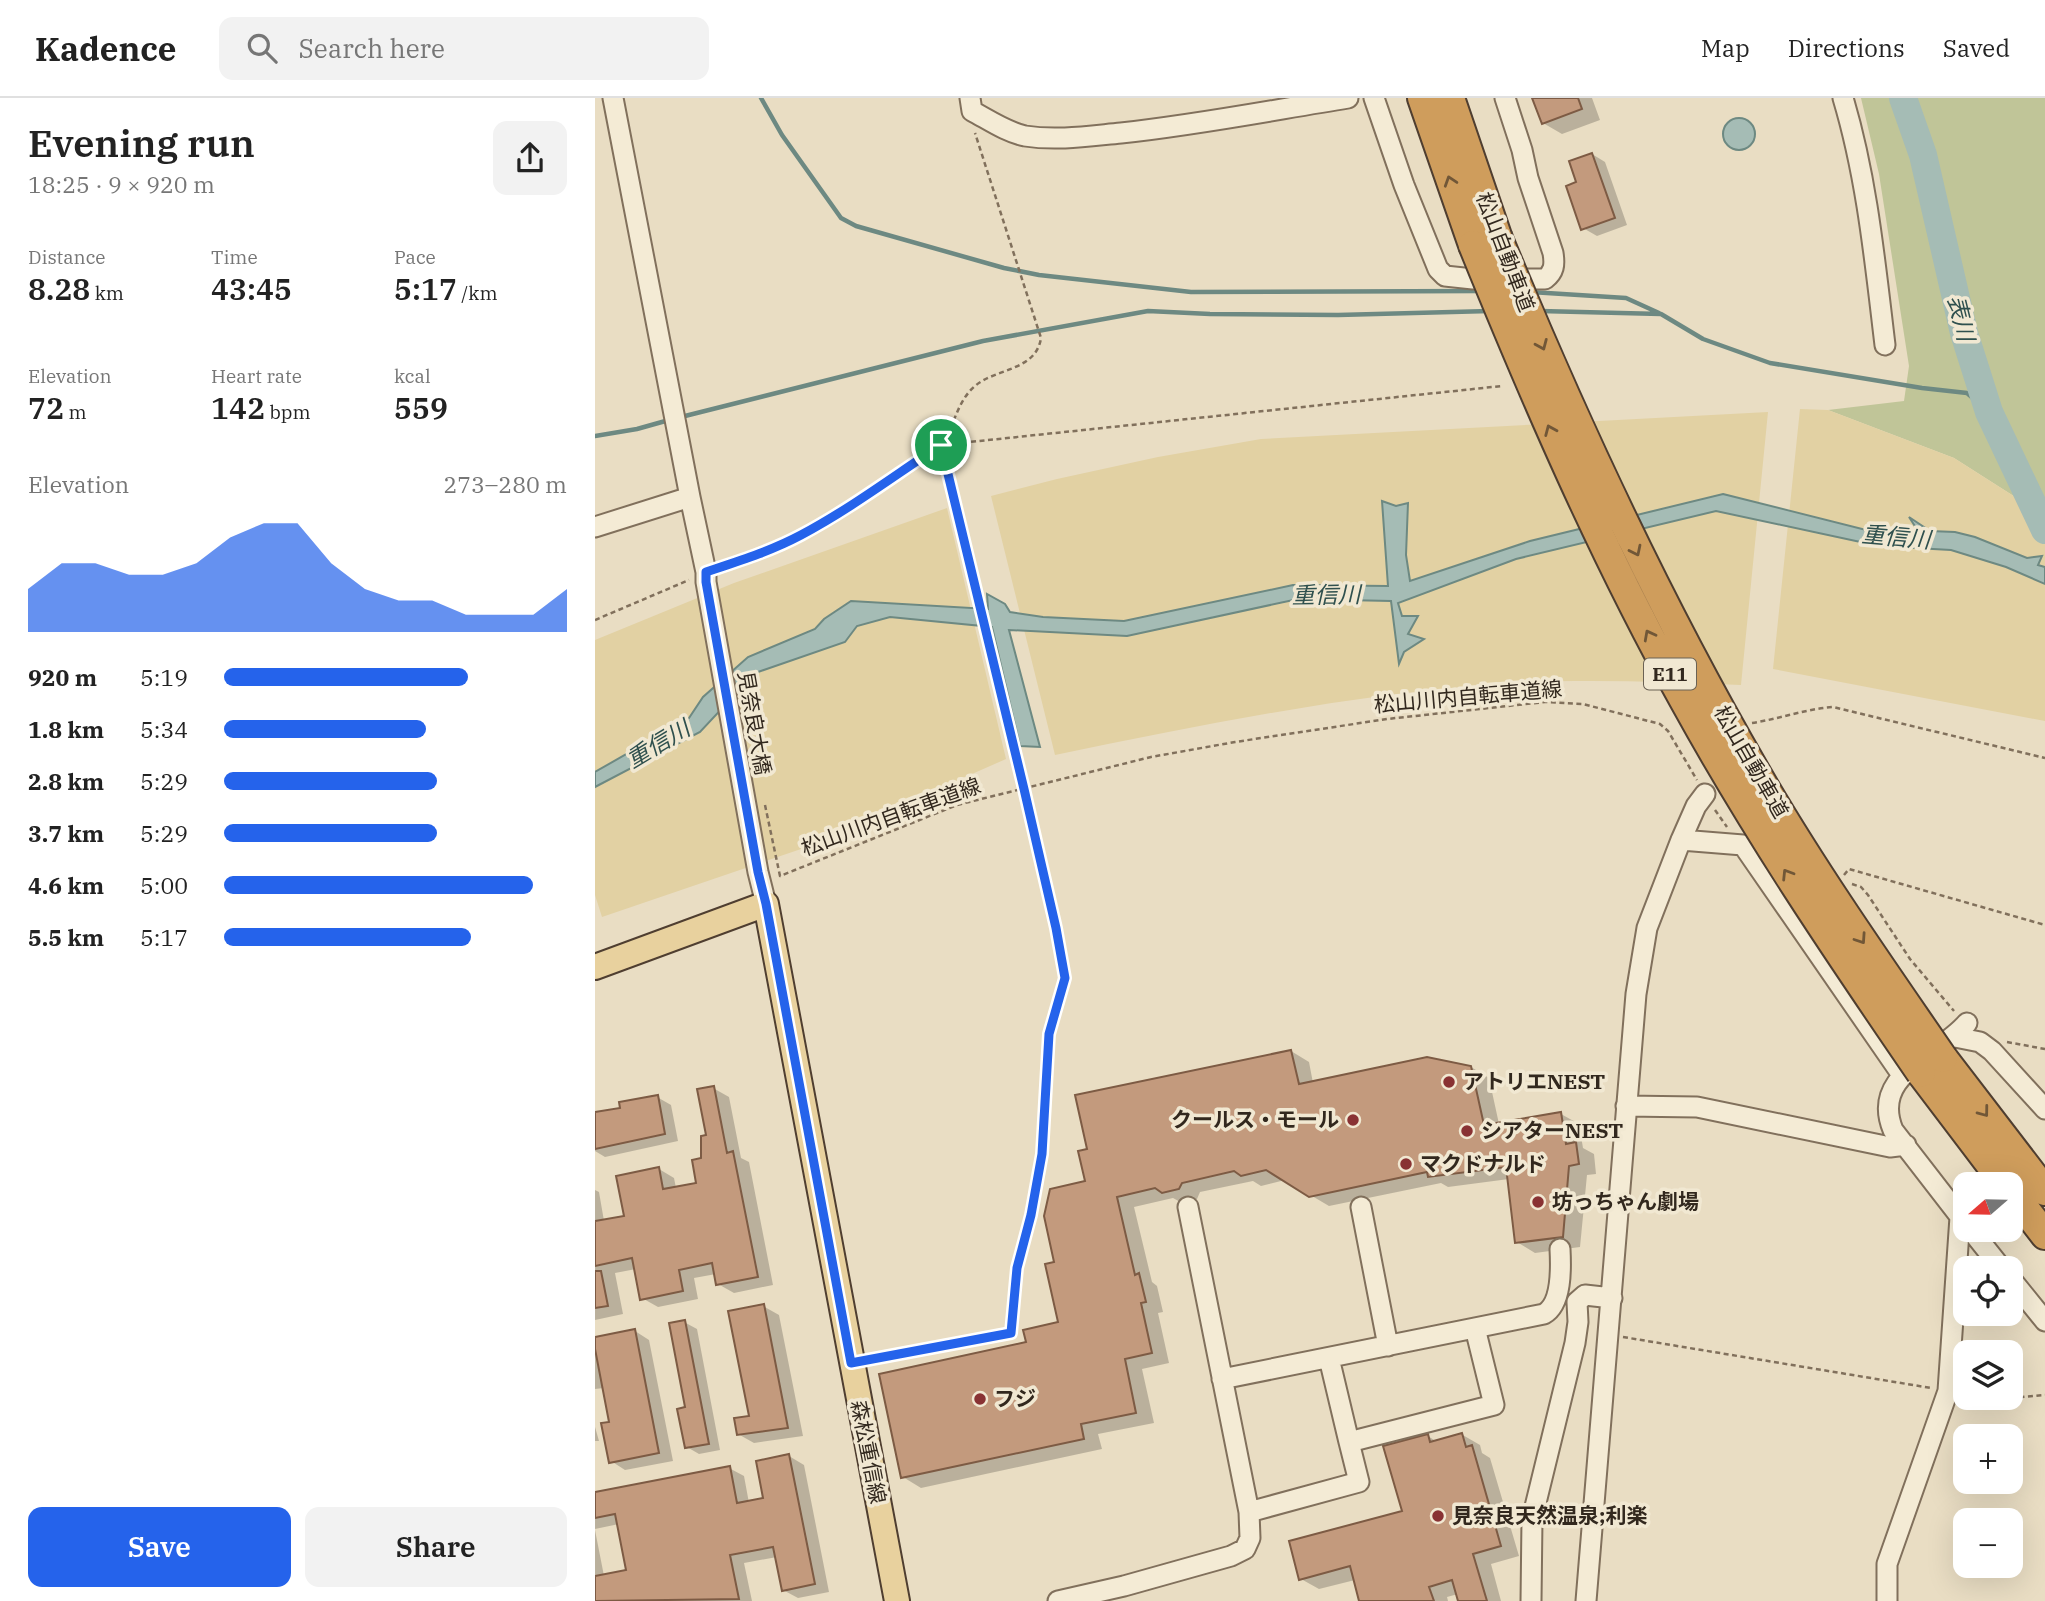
<!DOCTYPE html>
<html lang="en">
<head>
<meta charset="utf-8">
<style>
	:root { --surface:#fff; --page:#f2f2f2; --text:#222; --muted:#767676; --line:#e0e0e0; --accent:#2563eb }
	body { margin:0; font-family:"IBM Plex Serif","Noto Sans JP",serif; background:var(--page); color:var(--text); height:100vh; display:flex; flex-direction:column; font-size:26px; white-space:nowrap }
	* { box-sizing:border-box; margin:0 }
	p { font-size:23px; color:var(--muted) }
	.icon { flex:none; width:38px; height:38px; fill:none; stroke:currentColor; stroke-width:2; stroke-linecap:round; stroke-linejoin:round }
	.map { position:relative; flex:1; overflow:hidden }
	.panel { display:flex; flex-direction:column; background:var(--surface); width:595px }
	.panel>* { flex:none }
	.needle { width:46px; rotate:250deg }
	.fabs { position:absolute; left:1358px; top:1074px; display:grid; gap:14px }
	.fabs a { display:grid; place-items:center; width:70px; height:70px; border-radius:14px; background:var(--surface); box-shadow:0 7px 28px #0002; font-size:35px }
	.pin { position:absolute; display:grid; place-items:center; width:60px; height:60px; color:#fff; margin:-30px; border:4px solid #fff; border-radius:50%; box-shadow:0 2px 7px #0007 }
	.round { display:grid; place-items:center; flex:none; width:74px; height:74px; border-radius:14px; background:var(--page) }
	.overview { display:flex; align-items:center; justify-content:space-between; height:119px; padding:0 28px }
	h1 { font-size:38px; font-weight:600; line-height:52px }
	.metrics { display:grid; grid-template-columns:repeat(3,1fr); gap:10px; height:119px; padding:7px 28px }
	.metrics div { display:grid; align-content:center }
	.metrics b { font-size:30px; font-weight:600 }
	.metrics small { font-size:19px; font-weight:400 }
	.metrics p { font-size:19px }
	.chart { height:196px; padding:14px 28px }
	.chart p { display:flex; justify-content:space-between }
	.chart svg { width:100%; height:126px; margin-top:7px; fill:var(--accent); opacity:.7 }
	.action { display:flex; gap:14px; margin-top:auto; padding:14px 28px }
	.action a { flex:1; height:80px; border-radius:14px; background:var(--accent); color:#fff; font-size:28px; font-weight:600; line-height:80px; text-align:center }
	.action a+a { background:var(--page); color:var(--text) }
	ul { padding:0 28px; list-style:none; font-size:23px }
	li { display:grid; grid-template-columns:112px 84px 1fr; align-items:center; height:52px }
	li i { height:18px; border-radius:9px; background:var(--accent) }
	header { display:flex; align-items:center; gap:42px; box-sizing:border-box; height:98px; padding:0 35px; background:var(--surface); border-bottom:2px solid var(--line) }
	header strong { font-size:33px }
	nav { display:flex; gap:38px; margin-inline-start:auto; font-size:24px }
	.search { width:490px; height:63px; background:var(--page); display:flex; align-items:center; gap:18px; box-sizing:border-box; padding:0 24px; border-radius:14px; color:var(--muted); font-size:26px }
	main { display:flex; flex:1; min-height:0 }
	.map>svg:first-child { display:block }
	.green { fill:#c0c598 }
	.sand { fill:#e2d1a3 }
	.water { fill:#a5bcb5; stroke:#6d8982; stroke-width:2 }
	.shadow { fill:#0003 }
	.lines { fill:none; stroke-linecap:round; stroke-linejoin:round }
	.stream { stroke:#6d8982; stroke-width:4.5 }
	.river { stroke:#a5bcb5; stroke-width:28 }
	.building { fill:#c39a7d; stroke:#7d5b44; stroke-width:2 }
	.minor-casing { stroke:#81705c; stroke-width:23 }
	.major-casing { stroke:#4f3e30; stroke-width:28 }
	.highway-casing { stroke:#4f3e30; stroke-width:32 }
	.path { stroke:#81705c; stroke-width:2.5; stroke-dasharray:5 3.5; stroke-linecap:butt }
	.minor { stroke:#f4ebd5; stroke-width:19 }
	.major { stroke:#e8d19e; stroke-width:24 }
	.highway { stroke:#cf9d5c; stroke-width:28 }
	.highway-bridge-casing { stroke:#4f3e30; stroke-width:32; stroke-linecap:butt }
	.highway-bridge { stroke:#cf9d5c; stroke-width:28 }
	.oneway { stroke:#715737 }
	.route-casing { stroke:#fff; stroke-width:14 }
	.route { stroke:#2563eb; stroke-width:9 }
	.poi-dot { fill:#893233; stroke:#f1e8d2; stroke-width:2.5 }
	.labels { text-anchor:middle; stroke-width:7; stroke-linejoin:round; paint-order:stroke }
	.shield { fill:#f1e8d2; stroke:#6b6254; stroke-width:2 }
	.shield-label { font-size:19px; font-weight:bold; fill:#32281e }
	.street-label { font-size:21px; fill:#32281e; stroke:#f1e8d2 }
	.poi-label { font-size:21px; font-weight:bold; fill:#32281e; stroke:#f1e8d2; text-anchor:start }
	.water-label { font-size:23px; font-style:italic; fill:#2f504e; stroke:#f1e8d2 }
</style>
</head>
<body>
<header>
<strong>Kadence</strong>
<div class="search"><svg class="icon" aria-label="search" viewBox="0 0 24 24"><circle cx="10" cy="10" r="6"/><path d="M15 15l6 6"/></svg>Search here</div>
<nav><a>Map</a><a>Directions</a><a>Saved</a></nav>
</header>
<main>
<section class="panel">
<div class="overview"><div><h1>Evening run</h1><p>18:25 · 9 × 920 m</p></div><a class="round"><svg class="icon" aria-label="share" viewBox="0 0 24 24"><path d="M12 15V3M7 8l5-5 5 5M5 13v7h14v-7"/></svg></a></div>
<div class="metrics">
<div><p>Distance</p><b>8.28<small> km</small></b></div>
<div><p>Time</p><b>43:45</b></div>
<div><p>Pace</p><b>5:17<small> /km</small></b></div>
</div>
<div class="metrics">
<div><p>Elevation</p><b>72<small> m</small></b></div>
<div><p>Heart rate</p><b>142<small> bpm</small></b></div>
<div><p>kcal</p><b>559</b></div>
</div>
<div class="chart"><p><span>Elevation</span>273–280 m</p>
<svg viewBox="0 0 160 44" preserveAspectRatio="none"><path d="M0 44V29L10 20L20 20L30 24L40 24L50 20L60 11L70 6L80 6L90 20L100 29L110 33L120 33L130 38L140 38L150 38L160 29V44z"/></svg>
</div>
<ul>
<li><b>920 m</b>5:19<i style="width:71%"></i></li>
<li><b>1.8 km</b>5:34<i style="width:59%"></i></li>
<li><b>2.8 km</b>5:29<i style="width:62%"></i></li>
<li><b>3.7 km</b>5:29<i style="width:62%"></i></li>
<li><b>4.6 km</b>5:00<i style="width:90%"></i></li>
<li><b>5.5 km</b>5:17<i style="width:72%"></i></li>
</ul>
<div class="action"><a>Save</a><a>Share</a></div>
</section>
<div class="map">
<svg width="1450" height="1503" viewBox="0 0 1450 1503">
	<rect width="100%" height="100%" fill="#e9ddc3"/>
	<path class="green" d="M1266 0H1450V418L1359 360 1233 312 1309 303 1314 268 1284 76Z"/>
	<path class="sand" d="M1205 311 1233 312 1359 360 1450 418V623L1178 571Z
		M1173 314 1146 587C1070 584 993 581 917 585 762 595 611 626 460 657L396 398 462 381 563 359 666 341Z
		M352 410 411 661 209 750 7 819 0 797V542L139 485Z"/>
	<path class="water" d="M1128 36a16 16 0 1 1 32 0a16 16 0 1 1-32 0Z
		M1128 396 1287 436H1325L1314 419 1335 433 1360 434 1380 439 1432 460 1447 458 1443 467 1450 469V486L1411 469 1356 452 1284 448 1121 413 921 461 803 505 807 518H823L813 536 829 541 809 554 804 566 796 503 703 501 532 538 414 532 445 649 425 648 397 529 295 519 262 528 250 544 160 575 105 634 0 689V674L94 620 108 599 153 559 220 531 229 521 256 503 393 511 392 496 410 506 415 514 448 519 529 523 698 487 793 488 787 403 801 408 813 405 811 457 815 483 935 443Z"/>
	<path class="shadow" d="M939 0H997L1005 22 967 36 948 25Z
		M997 56 1010 64 1032 127 1002 138 988 130 983 85Z
		M696 953 714 964 718 985 876 969 894 980 904 1026 966 1016 984 1026 988 1050 999 1056 1001 1076 992 1077 985 1149 940 1155 922 1144 914 1081 853 1089 846 1085 734 1108 690 1082 666 1088 658 1083 605 1094 602 1101 587 1105 578 1100 539 1109 557 1184 562 1188 568 1214 563 1215 574 1265 547 1271 559 1325 503 1336 507 1351 326 1390 308 1379 433 1246 465 1226 461 1165 493 1085 494 1052Z
		M118 990 134 999 146 1060 154 1064 178 1187 139 1195 123 1186 121 1176 99 1180 103 1201 63 1209 47 1200 41 1171 20 1175 28 1216 0 1222V1092L4 1094 9 1123 31 1119 64 1071 79 1080 81 1090 103 1086 113 1038Z
		M62 999 76 1007 83 1043 10 1059 0 1053V1016L27 1011Z
		M168 1208 184 1217 208 1338 159 1345 143 1336 156 1319Z
		M89 1224 102 1231 125 1352 104 1356 92 1349Z
		M40 1233 54 1242 78 1363 30 1372 16 1363V1325L9 1290 0 1291V1241Z
		M0 1329 4 1343H0Z
		M866 1336 885 1347 887 1355 895 1360 924 1458 896 1466 906 1503H865L863 1496 852 1499 853 1503H766L760 1482 724 1491 706 1481 809 1414 833 1338 842 1344Z
		M194 1358 209 1367 234 1494 203 1500 188 1492 182 1459 149 1465 157 1503H0V1432L9 1478 33 1474 24 1426 0 1431V1396L134 1370 149 1378 154 1405 170 1402Z"/>
	<g class="lines">
		<path class="stream" d="M166 0 187 37 246 120 261 128 409 170 444 177 596 194 886 193
			M936 194 1031 200 1064 215
			M945 213 1066 216 1108 241 1175 265 1327 290 1372 295 1394 314
			M86 319 388 243 553 213 615 216 743 217 895 213
			M0 338 42 331 74 322"/>
		<path class="river" d="M1308 0 1328 57 1369 235 1394 314 1450 432"/>
	</g>
	<path class="building" d="M937 0H983L987 11 947 26Z
		M997 55 1020 120 986 132 971 88 981 84 974 63Z
		M696 952 704 986 832 959 876 968 889 1027 966 1014 971 1046 981 1044 984 1066 974 1068 968 1139 920 1145 911 1069 833 1079 832 1074 714 1099 671 1072 646 1078 639 1073 587 1085 584 1091 567 1095 560 1090 522 1099 540 1177 544 1175 551 1204 546 1205 557 1255 530 1261 541 1315 486 1326 489 1341 306 1380 284 1276 431 1244 428 1232 463 1224 450 1166 459 1164 449 1118 455 1091 490 1083 483 1053 492 1051 480 997Z
		M119 988 132 1055 138 1053 163 1179 121 1187 117 1165 84 1172 88 1193 45 1202 37 1160 0 1168V1123L29 1118 21 1078 64 1069 68 1091 101 1085 97 1062 106 1060V1038L111 1037 102 991Z
		M63 997 70 1036 0 1051V1014L25 1010 24 1004Z
		M0 1173H6L13 1208 0 1210Z
		M169 1206 193 1330 142 1337 139 1320 154 1318 133 1213Z
		M90 1222 114 1346 90 1350 82 1311 90 1309 74 1225Z
		M40 1231 64 1355 14 1365 6 1325 14 1324 0 1251V1239Z
		M867 1335 871 1349 877 1347 906 1448 878 1456 892 1503H863L857 1482 834 1489 839 1503H764L755 1468 704 1482 694 1443 807 1413 788 1348 833 1336 835 1344Z
		M194 1356 220 1486 187 1493 178 1449 135 1457 144 1501 0 1503V1478L31 1472 20 1416 0 1420V1394L135 1368 142 1405 168 1400 161 1363Z"/>
	<g class="lines">
		<defs>
			<path id="minor" d="M18 0 95 399 111 474V484L163 774 171 806
				M375 0 377 13C394 22 411 34 430 38 462 43 494 38 526 35 602 27 678 12 753 0
				M779 0 809 87 843 171 850 178 878 181H950C959 174 960 167 958 155L933 80 927 52 910 0
				M1248 0C1272 80 1280 164 1290 247
				M0 429 95 399
				M1086 742 1148 747 1307 977
				M1360 939 1385 944 1397 953 1450 1011
				M1031 1008 1102 1009 1295 1049 1311 1047
				M766 1109 793 1248
				M1370 1125 1298 1032C1275 976 1343 959 1372 925
				M1376 1132 1407 1171
				M1416 1181 1450 1223
				M734 1260 754 1344
				M627 1281 949 1216C967 1206 966 1170 965 1151
				M654 1414 764 1384 754 1344 899 1307 880 1230
				M463 1503 529 1488 636 1458 650 1451 655 1440 654 1414 593 1109
				M936 1503 937 1421 980 1245 983 1224 982 1204 990 1197 1017 1200
				M991 1503 1041 896 1052 830 1086 742 1101 708 1110 696
				M1292 1503V1466L1353 1293 1365 1119"/>
			<path id="major" d="M0 869 171 806 302 1503"/>
			<path id="highway" d="M827 0 878 147
				M855 0 902 138
				M1348 960 1450 1093
				M1326 975 1411 1087
				M1416 1093 1450 1137"/>
		</defs>
		<use href="#minor" class="minor-casing"/>
		<use href="#major" class="major-casing"/>
		<use href="#highway" class="highway-casing"/>
		<path class="path" d="M126 469C169 455 209 437 248 413 264 403 280 391 296 380 310 370 334 359 345 347 359 333 360 305 380 288 401 270 441 273 446 240L380 35
			M0 522 94 482
			M1157 625C1184 621 1210 611 1238 609L1450 660
			M170 707 185 778 362 707 556 659 640 644 792 621 950 604 988 606 1065 626 1073 633 1102 682
			M1120 712 1132 729
			M1249 777 1254 771 1450 827
			M1257 786 1266 789 1273 797 1315 861 1359 913
			M1412 944 1450 951
			M1028 1239 1336 1290
			M277 1261 416 1235 422 1170 436 1117 447 1057 454 936 470 880 461 830 429 691 346 347 907 288
			M1395 1300H1412
			M1416 1300 1450 1297"/>
		<use href="#minor" class="minor"/>
		<use href="#major" class="major"/>
		<use href="#highway" class="highway"/>
		<defs>
			<path id="highway-bridge" d="M902 138C980 328 1066 513 1170 690 1225 783 1287 871 1348 960
				M878 147C941 302 1008 457 1090 604 1161 733 1243 854 1326 975"/>
		</defs>
		<use href="#highway-bridge" class="highway-bridge-casing"/>
		<use href="#highway-bridge" class="highway-bridge"/>
	</g>
	<defs><path id="oneway-chevron" d="M-2-3.5L2.5 0L-2 3.5" fill="none" stroke-width="1.6" stroke-linecap="round" stroke-linejoin="round" transform="scale(1.75)"/></defs>
	<g class="oneway">
		<use href="#oneway-chevron" transform="translate(855 83) rotate(-108)"/>
		<use href="#oneway-chevron" transform="translate(947 247) rotate(67)"/>
		<use href="#oneway-chevron" transform="translate(955 332) rotate(-113)"/>
		<use href="#oneway-chevron" transform="translate(1041 453) rotate(64)"/>
		<use href="#oneway-chevron" transform="translate(1054 537) rotate(-118)"/>
		<use href="#oneway-chevron" transform="translate(1192 776) rotate(-122)"/>
		<use href="#oneway-chevron" transform="translate(1266 841) rotate(56)"/>
		<use href="#oneway-chevron" transform="translate(1389 1014) rotate(53)"/>
	</g>
	<g class="lines">
		<defs>
			<path id="route" d="M346 347 429 691 461 830 470 880 454 936 447 1056 436 1117 422 1170 416 1235 256 1265 171 806 163 774 111 484V474C144 463 176 453 206 437 255 411 300 377 346 347Z"/>
		</defs>
		<use href="#route" class="route-casing"/>
		<use href="#route" class="route"/>
	</g>
	<g class="poi-dot">
		<circle cx="854" cy="984" r="7"/>
		<circle cx="758" cy="1022" r="7"/>
		<circle cx="872" cy="1033" r="7"/>
		<circle cx="811" cy="1066" r="7"/>
		<circle cx="943" cy="1104" r="7"/>
		<circle cx="385" cy="1301" r="7"/>
		<circle cx="843" cy="1418" r="7"/>
	</g>
	<g class="labels">
		<rect class="shield" x="1049" y="560.5" width="52" height="31" rx="5"/>
		<g class="shield-label">
			<text x="1075" y="583">E11</text>
		</g>
		<g class="street-label">
			<text transform="translate(910 154) rotate(69)" y="7">松山自動車道</text>
			<text transform="translate(873 599) rotate(-5)" y="7">松山川内自転車道線</text>
			<text transform="translate(159 625) rotate(80)" y="7">見奈良大橋</text>
			<text transform="translate(1156 664) rotate(60)" y="7">松山自動車道</text>
			<text transform="translate(296 719) rotate(-20)" y="7">松山川内自転車道線</text>
			<text transform="translate(273 1354) rotate(79)" y="7">森松重信線</text>
		</g>
		<g class="poi-label">
			<text x="868" y="991">アトリエNEST</text>
			<text x="744" y="1029" text-anchor="end">クールス・モール</text>
			<text x="886" y="1040">シアターNEST</text>
			<text x="825" y="1073">マクドナルド</text>
			<text x="957" y="1111">坊っちゃん劇場</text>
			<text x="399" y="1308">フジ</text>
			<text x="857" y="1425">見奈良天然温泉;利楽</text>
		</g>
		<g class="water-label">
			<text transform="translate(1366 220) rotate(76)" y="8">表川</text>
			<text transform="translate(1301 439) rotate(5)" y="8">重信川</text>
			<text transform="translate(731 497) rotate(-1)" y="8">重信川</text>
			<text transform="translate(63 646) rotate(-31)" y="8">重信川</text>
		</g>
	</g>
</svg>
<div class="fabs">
<a><svg class="needle" viewBox="-14 -14 28 28"><path d="M0-13l5 13h-10z" fill="#e53935"/><path d="M0 13l5-13h-10z" fill="#767676"/></svg></a>
<a><svg class="icon" aria-label="locate" viewBox="0 0 24 24"><circle cx="12" cy="12" r="6"/><path d="M12 2v4M12 18v4M2 12h4M18 12h4"/></svg></a>
<a><svg class="icon" aria-label="layers" viewBox="0 0 24 24"><path d="M12 4l9 5-9 5-9-5zM3 14l9 5 9-5"/></svg></a>
<a>+</a>
<a>−</a>
</div>
<div class="pin" style="left:346px;top:347px;background:#1e9e55"><svg class="icon" aria-label="arrive" viewBox="0 0 24 24"><path d="M6 21V4h12l-3 4 3 4H6"/></svg></div>
</div>
</main>
</body>
</html>
